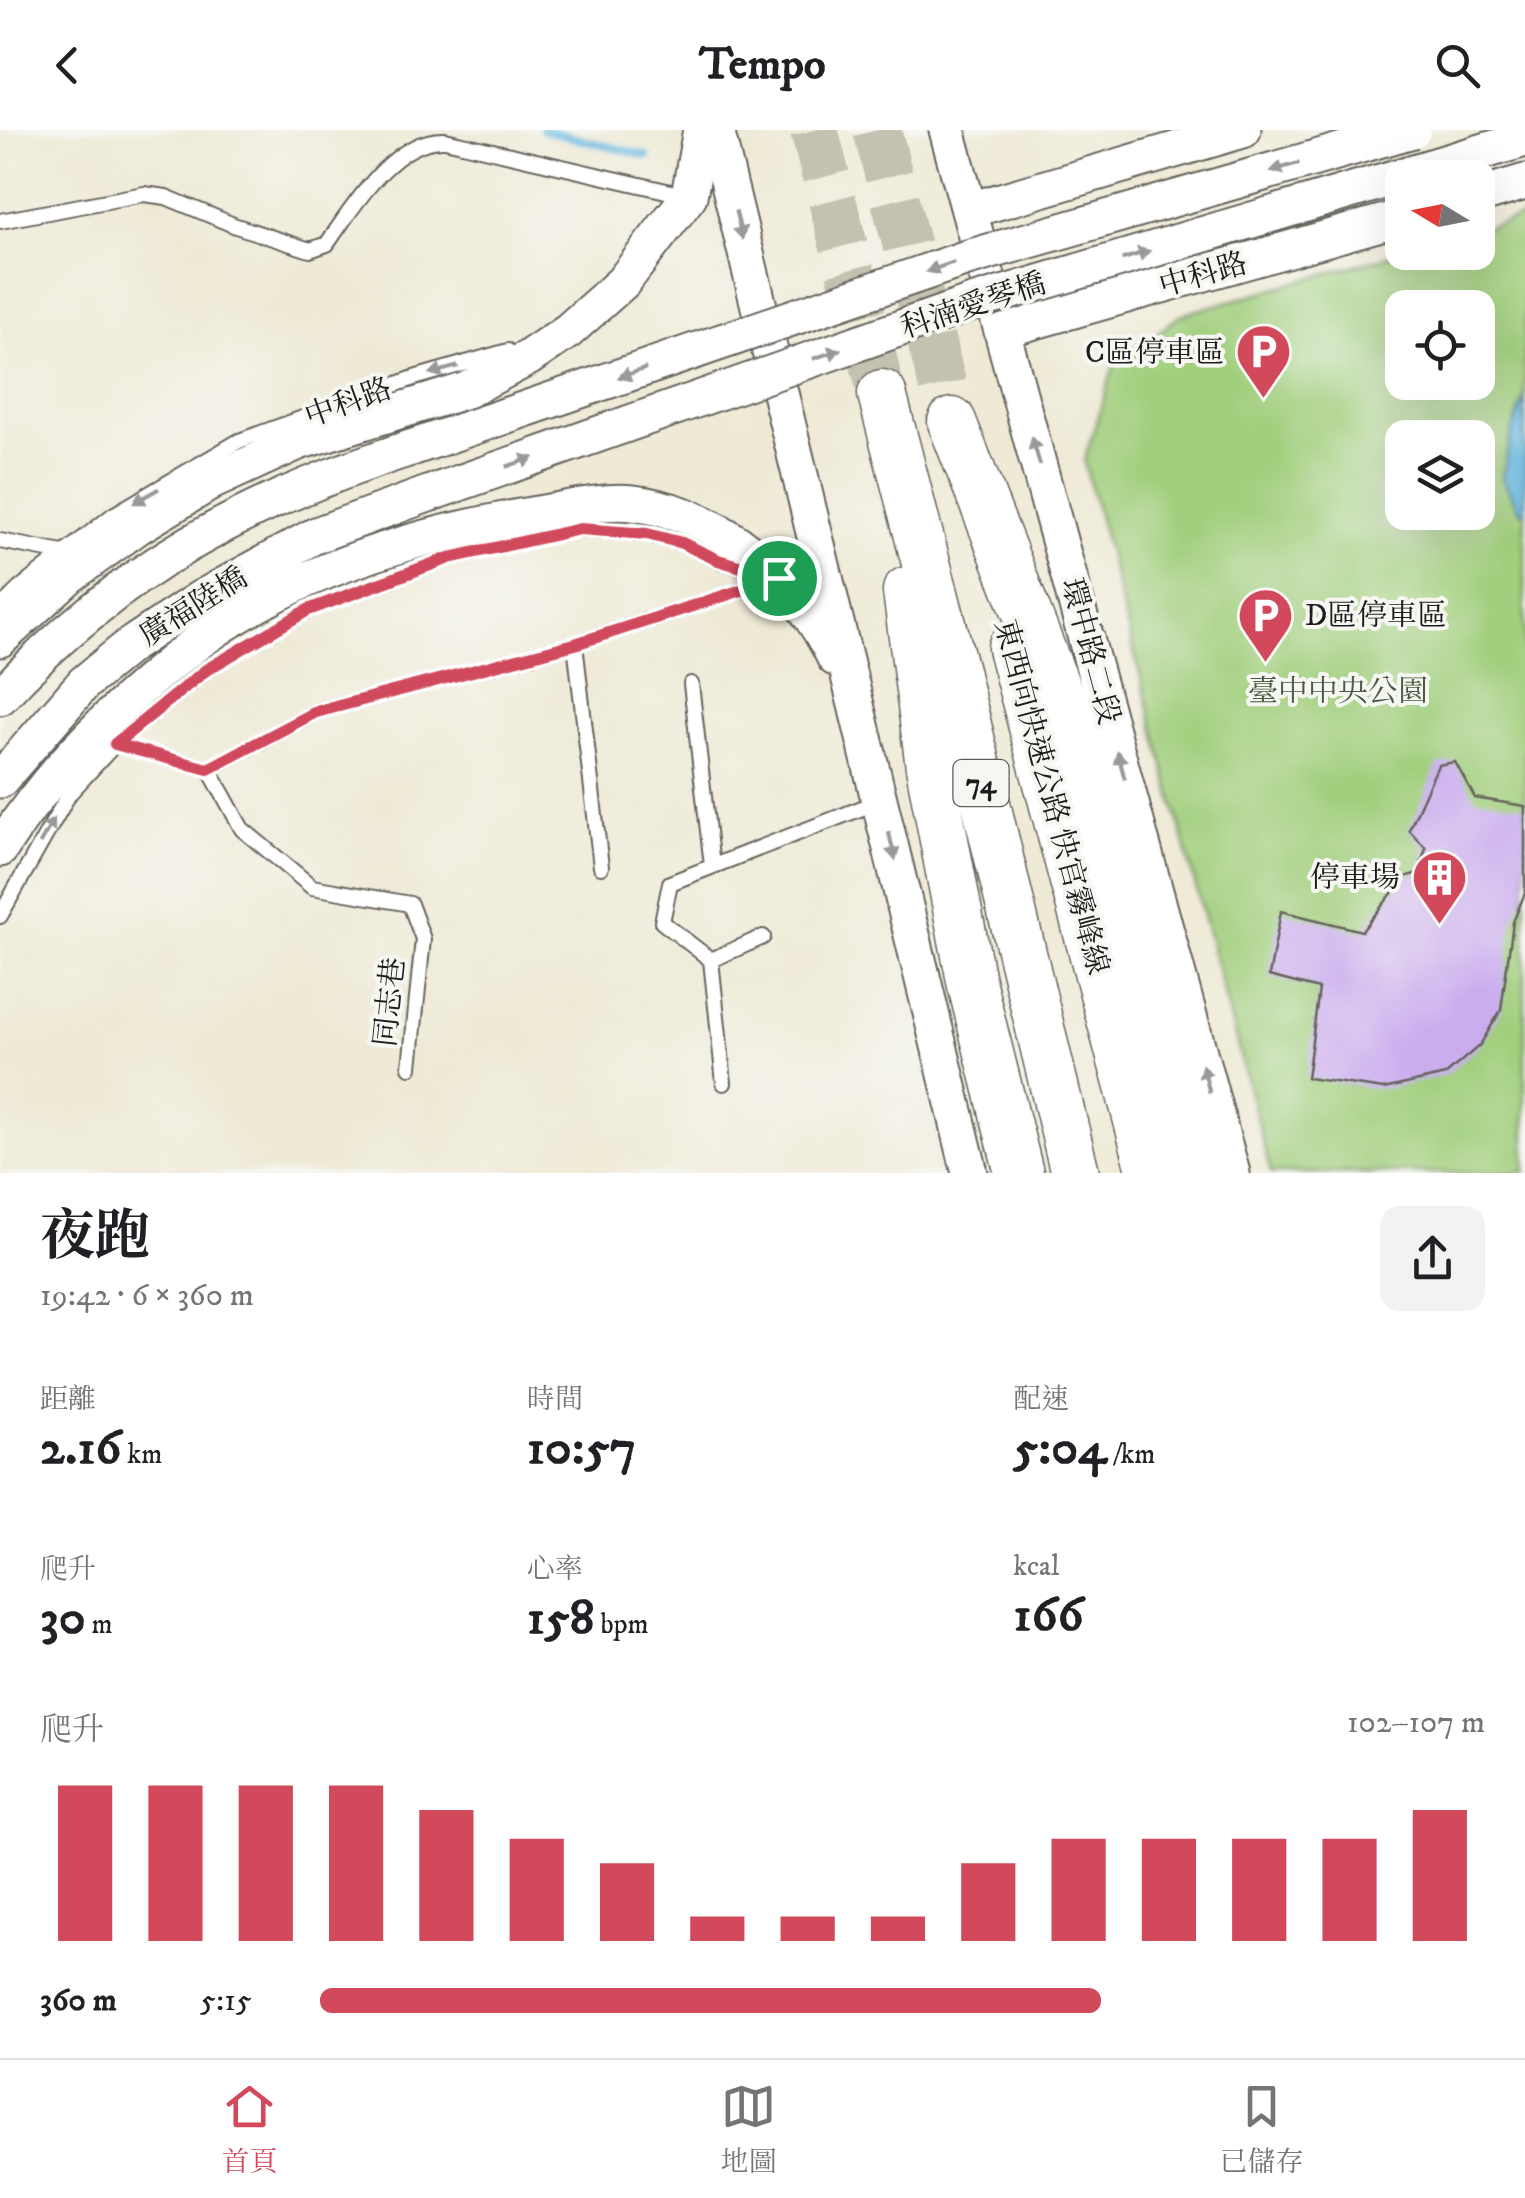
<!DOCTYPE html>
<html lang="zh-TW">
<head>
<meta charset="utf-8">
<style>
	:root { --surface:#fff; --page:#f2f2f2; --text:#202124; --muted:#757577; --line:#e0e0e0; --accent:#d1495b }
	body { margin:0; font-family:"IM FELL DW Pica","Noto Serif TC",serif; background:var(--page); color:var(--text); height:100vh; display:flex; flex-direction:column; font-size:38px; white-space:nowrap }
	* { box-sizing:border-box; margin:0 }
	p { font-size:32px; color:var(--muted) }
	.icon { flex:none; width:55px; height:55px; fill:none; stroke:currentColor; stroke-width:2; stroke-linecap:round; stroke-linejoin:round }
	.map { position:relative; height:1043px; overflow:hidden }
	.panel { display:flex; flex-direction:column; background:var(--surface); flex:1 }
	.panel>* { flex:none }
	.needle { width:65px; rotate:280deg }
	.buttons { position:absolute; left:1385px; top:30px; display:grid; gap:20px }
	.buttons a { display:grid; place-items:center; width:110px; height:110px; border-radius:20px; background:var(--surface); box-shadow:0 10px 40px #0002; font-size:50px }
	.pin { position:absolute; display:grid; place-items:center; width:85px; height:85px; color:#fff; margin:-42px; border:5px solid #fff; border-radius:50%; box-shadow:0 2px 10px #0007 }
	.round { display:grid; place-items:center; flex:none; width:105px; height:105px; border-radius:20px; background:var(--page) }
	.summary { display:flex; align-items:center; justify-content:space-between; height:170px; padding:0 40px }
	h1 { font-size:55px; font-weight:700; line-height:75px }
	.metrics { display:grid; grid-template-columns:repeat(3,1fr); gap:15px; height:170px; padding:10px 40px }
	.metrics div { display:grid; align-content:center }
	.metrics b { font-size:50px; font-weight:700 }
	.metrics small { font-size:28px; font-weight:400 }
	.metrics p { font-size:28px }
	.chart { height:280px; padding:20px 40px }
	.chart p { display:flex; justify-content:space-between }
	.chart svg { width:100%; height:180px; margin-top:10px; stroke:var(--accent); stroke-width:6 }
	ul { padding:0 40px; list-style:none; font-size:32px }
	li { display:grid; grid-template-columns:160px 120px 1fr; align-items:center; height:75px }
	li i { height:25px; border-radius:12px; background:var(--accent) }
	header { display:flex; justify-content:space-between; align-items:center; height:130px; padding:0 40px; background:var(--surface); font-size:45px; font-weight:700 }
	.tab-bar { display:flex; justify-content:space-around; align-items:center; height:140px; border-top:2px solid var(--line); background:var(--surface); font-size:28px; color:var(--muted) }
	.tab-bar a { display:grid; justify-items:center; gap:5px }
	.tab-bar .on { color:var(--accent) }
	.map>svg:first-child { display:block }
	.green { fill:#a1cf7d; stroke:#5e764c; stroke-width:2.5; fill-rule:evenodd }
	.water { fill:#64b7e0; stroke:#406a7e; stroke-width:2.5 }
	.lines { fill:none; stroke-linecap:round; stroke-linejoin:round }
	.stream { stroke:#64b7e0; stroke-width:8 }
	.building { fill:#cbadef }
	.trunk-tunnel { stroke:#c5c1b1; stroke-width:48; stroke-dasharray:48 24; stroke-linecap:butt }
	.service-casing { stroke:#66645d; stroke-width:18 }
	.tertiary-casing { stroke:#66645d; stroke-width:39 }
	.trunk-casing { stroke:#66645d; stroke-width:51 }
	.service { stroke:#fff; stroke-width:14 }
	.tertiary { stroke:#fff; stroke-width:35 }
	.trunk { stroke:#fff; stroke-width:48 }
	.tertiary-bridge-casing { stroke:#66645d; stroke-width:39; stroke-linecap:butt }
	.tertiary-bridge { stroke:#fff; stroke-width:35 }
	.oneway { fill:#999 }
	.route-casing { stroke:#fff; stroke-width:20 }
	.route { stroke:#d1495b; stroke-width:12 }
	.labels { text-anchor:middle; stroke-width:8; stroke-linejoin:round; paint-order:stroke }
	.shield { fill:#f6f6f2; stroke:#5d5d5c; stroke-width:2.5 }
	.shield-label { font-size:28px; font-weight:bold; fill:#1c1c1c }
	.street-label { font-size:30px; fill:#1c1c1c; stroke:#f6f6f2 }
	.poi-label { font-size:30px; fill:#1c1c1c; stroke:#f6f6f2; text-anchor:end }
	.park-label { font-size:30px; fill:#4b5b3e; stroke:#f6f6f2 }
</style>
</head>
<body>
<header><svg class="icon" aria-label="back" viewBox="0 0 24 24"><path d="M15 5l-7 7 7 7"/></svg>Tempo<svg class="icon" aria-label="search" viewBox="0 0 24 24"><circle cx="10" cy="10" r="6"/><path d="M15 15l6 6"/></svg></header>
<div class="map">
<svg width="1525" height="1043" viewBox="0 0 1525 1043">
	<rect width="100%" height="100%" fill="#f6f6f2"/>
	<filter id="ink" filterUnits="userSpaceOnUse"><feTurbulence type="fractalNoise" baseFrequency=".01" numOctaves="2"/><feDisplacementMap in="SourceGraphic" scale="20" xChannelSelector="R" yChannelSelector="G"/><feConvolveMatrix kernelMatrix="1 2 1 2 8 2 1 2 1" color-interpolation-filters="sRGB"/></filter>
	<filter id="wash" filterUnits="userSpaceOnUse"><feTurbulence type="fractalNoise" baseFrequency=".0048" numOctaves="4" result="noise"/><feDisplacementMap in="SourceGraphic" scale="40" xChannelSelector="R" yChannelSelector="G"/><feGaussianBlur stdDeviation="2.25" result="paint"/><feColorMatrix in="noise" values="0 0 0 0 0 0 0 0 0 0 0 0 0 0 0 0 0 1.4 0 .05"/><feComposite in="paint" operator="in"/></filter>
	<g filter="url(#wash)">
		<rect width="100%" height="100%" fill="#efead6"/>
		<path class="green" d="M1525 86V1043H1271L1084 331 1114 236 1181 185 1402 122H1478V100ZM1402 178H1478V252H1402ZM1402 308H1478V382H1402Z"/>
		<path class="water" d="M1525 266V382L1520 381 1502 348 1512 302Z"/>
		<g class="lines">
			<path class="stream" d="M543 0 647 26"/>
		</g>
		<g id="blocks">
			<path class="building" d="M1455 632 1475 668 1525 676V763L1513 792 1501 880 1480 915 1445 945 1384 959 1307 948 1319 859 1269 846 1281 781 1362 801 1405 747 1418 743 1426 718 1409 700 1438 635Z"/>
		</g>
	</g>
	<g filter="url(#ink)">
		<use href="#blocks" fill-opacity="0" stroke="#66645d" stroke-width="2.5"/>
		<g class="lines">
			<path class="trunk-tunnel" d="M814 0 882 264
				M877 0 952 292"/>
			<defs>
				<path id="service" d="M0 91 144 64 166 67 236 96 310 120 327 114C353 77 394 8 445 10L688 66
					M0 411 63 423
					M0 478 20 458 113 385 239 311 414 248 508 221
					M575 514 601 737
					M691 554 712 736
					M115 614 209 639 316 582 575 514 773 450
					M209 639 242 699 312 757 410 774 423 809 410 937
					M0 786 69 664 115 614 206 540 308 480 449 428 513 411 579 399 647 404 682 413 717 430 754 441
					M711 830 763 807
					M724 953 711 830 662 792 670 753 880 671"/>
				<path id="tertiary" d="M716 0 970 1043
					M947 0 1232 1043
					M1478 66 1525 52
					M970 80 1243 0
					M1003 200 1402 87
					M0 509 69 446 140 395 213 351 298 312 467 260 528 228 568 201 623 152 689 66 701 0
					M0 567C120 438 248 370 414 317
					M0 650 84 553 129 516 201 468 316 405 428 364
					M0 719C49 642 114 577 186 521 287 442 418 403 543 383 572 378 603 370 633 373 723 384 797 449 835 528"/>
				<path id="trunk" d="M882 264 952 533 1075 1043
					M952 292 1066 583 1198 1043
					M907 461 930 637 971 851 1019 1043
					M1012 518 1152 1043"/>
			</defs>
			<use href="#service" class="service-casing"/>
			<use href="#tertiary" class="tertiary-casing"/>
			<use href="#trunk" class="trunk-casing"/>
			<use href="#service" class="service"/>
			<use href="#tertiary" class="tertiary"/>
			<use href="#trunk" class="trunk"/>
			<defs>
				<path id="tertiary-bridge" d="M414 317 964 129 1413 0
					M428 364 972 173 1525 9"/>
			</defs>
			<use href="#tertiary-bridge" class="tertiary-bridge-casing"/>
			<use href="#tertiary-bridge" class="tertiary-bridge"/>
		</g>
		<defs><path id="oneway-solid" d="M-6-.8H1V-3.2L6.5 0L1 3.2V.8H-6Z" transform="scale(2.5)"/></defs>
		<g class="oneway">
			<use href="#oneway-solid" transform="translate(1285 37) rotate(164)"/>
			<use href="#oneway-solid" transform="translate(739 95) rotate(76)"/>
			<use href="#oneway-solid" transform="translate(1136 125) rotate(-17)"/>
			<use href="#oneway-solid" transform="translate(940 137) rotate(161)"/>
			<use href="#oneway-solid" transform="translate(827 224) rotate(-19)"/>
			<use href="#oneway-solid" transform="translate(444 240) rotate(165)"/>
			<use href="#oneway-solid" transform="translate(632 243) rotate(161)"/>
			<use href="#oneway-solid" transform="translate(1036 321) rotate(-106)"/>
			<use href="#oneway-solid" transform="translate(520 332) rotate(-19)"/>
			<use href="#oneway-solid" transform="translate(146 366) rotate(150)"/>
			<use href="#oneway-solid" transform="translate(1121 635) rotate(-105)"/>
			<use href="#oneway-solid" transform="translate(47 701) rotate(-60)"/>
			<use href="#oneway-solid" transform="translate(892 716) rotate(77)"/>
			<use href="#oneway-solid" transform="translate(1206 949) rotate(-105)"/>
		</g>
	</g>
	<g class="lines" filter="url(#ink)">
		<defs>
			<path id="route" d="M580 399 647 404 682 413 718 430 779 448 575 514 316 582 208 639 115 614 206 540 308 480 449 428Z"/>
		</defs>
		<use href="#route" class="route-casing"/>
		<use href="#route" class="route"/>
	</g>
	<defs>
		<symbol id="parking-pin" viewBox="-11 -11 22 30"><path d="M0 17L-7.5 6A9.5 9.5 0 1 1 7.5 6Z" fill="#d1495b" stroke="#f6f6f2"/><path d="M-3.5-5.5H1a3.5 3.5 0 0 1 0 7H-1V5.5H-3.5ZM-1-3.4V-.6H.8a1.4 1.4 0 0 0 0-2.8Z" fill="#fff"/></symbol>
		<symbol id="building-pin" viewBox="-11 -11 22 30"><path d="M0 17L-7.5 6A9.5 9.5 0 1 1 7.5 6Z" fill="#d1495b" stroke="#f6f6f2"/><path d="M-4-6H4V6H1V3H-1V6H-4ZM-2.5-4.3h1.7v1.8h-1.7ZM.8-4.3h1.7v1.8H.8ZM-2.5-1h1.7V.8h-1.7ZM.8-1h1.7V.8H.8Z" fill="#fff"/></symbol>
	</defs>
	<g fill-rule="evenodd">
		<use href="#parking-pin" x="1232" y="190" width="63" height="86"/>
		<use href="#parking-pin" x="1234" y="454" width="63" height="86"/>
		<use href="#building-pin" x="1408" y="716" width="63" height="86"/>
	</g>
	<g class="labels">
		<rect class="shield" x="953.5" y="630" width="55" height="46" rx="8"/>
		<g class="shield-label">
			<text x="981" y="663">74</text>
		</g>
		<g class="street-label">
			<text transform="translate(1203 144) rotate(-16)" y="10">中科路</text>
			<text transform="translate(973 175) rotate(-18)" y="10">科湳愛琴橋</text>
			<text transform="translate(348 272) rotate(-20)" y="10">中科路</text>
			<text transform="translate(193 476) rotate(-32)" y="10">廣福陸橋</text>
			<text transform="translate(1091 521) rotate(75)" y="10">環中路二段</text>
			<text transform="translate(1052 667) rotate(75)" y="10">東西向快速公路 快官霧峰線</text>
			<text transform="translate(389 872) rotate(-84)" y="10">同志巷</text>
		</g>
		<g class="poi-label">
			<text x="1225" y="232">C區停車區</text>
			<text x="1305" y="495" text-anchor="start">D區停車區</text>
			<text x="1400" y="757">停車場</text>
		</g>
		<g class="park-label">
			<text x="1338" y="571">臺中中央公園</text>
		</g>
	</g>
</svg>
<div class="buttons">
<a><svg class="needle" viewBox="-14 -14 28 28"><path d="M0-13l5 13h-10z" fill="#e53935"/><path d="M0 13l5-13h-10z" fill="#757577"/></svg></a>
<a><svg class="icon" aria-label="locate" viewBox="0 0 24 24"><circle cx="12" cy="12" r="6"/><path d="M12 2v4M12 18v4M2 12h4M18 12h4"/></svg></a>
<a><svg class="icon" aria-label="layers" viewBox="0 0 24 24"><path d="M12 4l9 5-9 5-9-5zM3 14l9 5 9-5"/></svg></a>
</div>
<div class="pin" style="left:779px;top:448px;background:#1e9e55"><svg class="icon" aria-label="arrive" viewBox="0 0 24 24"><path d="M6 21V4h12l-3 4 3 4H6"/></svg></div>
</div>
<section class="panel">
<div class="summary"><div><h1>夜跑</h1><p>19:42 · 6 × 360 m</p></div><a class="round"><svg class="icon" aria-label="share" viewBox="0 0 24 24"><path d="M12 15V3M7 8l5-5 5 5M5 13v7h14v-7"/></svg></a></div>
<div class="metrics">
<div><p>距離</p><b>2.16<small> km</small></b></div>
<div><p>時間</p><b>10:57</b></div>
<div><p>配速</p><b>5:04<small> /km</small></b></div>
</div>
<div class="metrics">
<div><p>爬升</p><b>30<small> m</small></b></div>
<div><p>心率</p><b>158<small> bpm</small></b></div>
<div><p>kcal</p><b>166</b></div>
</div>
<div class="chart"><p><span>爬升</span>102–107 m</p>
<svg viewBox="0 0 160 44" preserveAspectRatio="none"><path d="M5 44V6M15 44V6M25 44V6M35 44V6M45 44V12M55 44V19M65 44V25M75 44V38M85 44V38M95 44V38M105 44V25M115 44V19M125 44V19M135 44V19M145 44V19M155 44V12"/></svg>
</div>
<ul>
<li><b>360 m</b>5:15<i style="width:67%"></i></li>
</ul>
</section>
<nav class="tab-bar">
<a class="on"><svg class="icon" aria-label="home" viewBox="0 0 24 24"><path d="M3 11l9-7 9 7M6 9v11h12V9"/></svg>首頁</a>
<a><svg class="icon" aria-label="map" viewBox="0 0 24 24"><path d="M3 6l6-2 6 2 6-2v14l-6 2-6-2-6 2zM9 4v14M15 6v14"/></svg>地圖</a>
<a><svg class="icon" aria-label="saved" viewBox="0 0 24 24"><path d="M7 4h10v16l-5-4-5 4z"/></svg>已儲存</a>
</nav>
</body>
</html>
